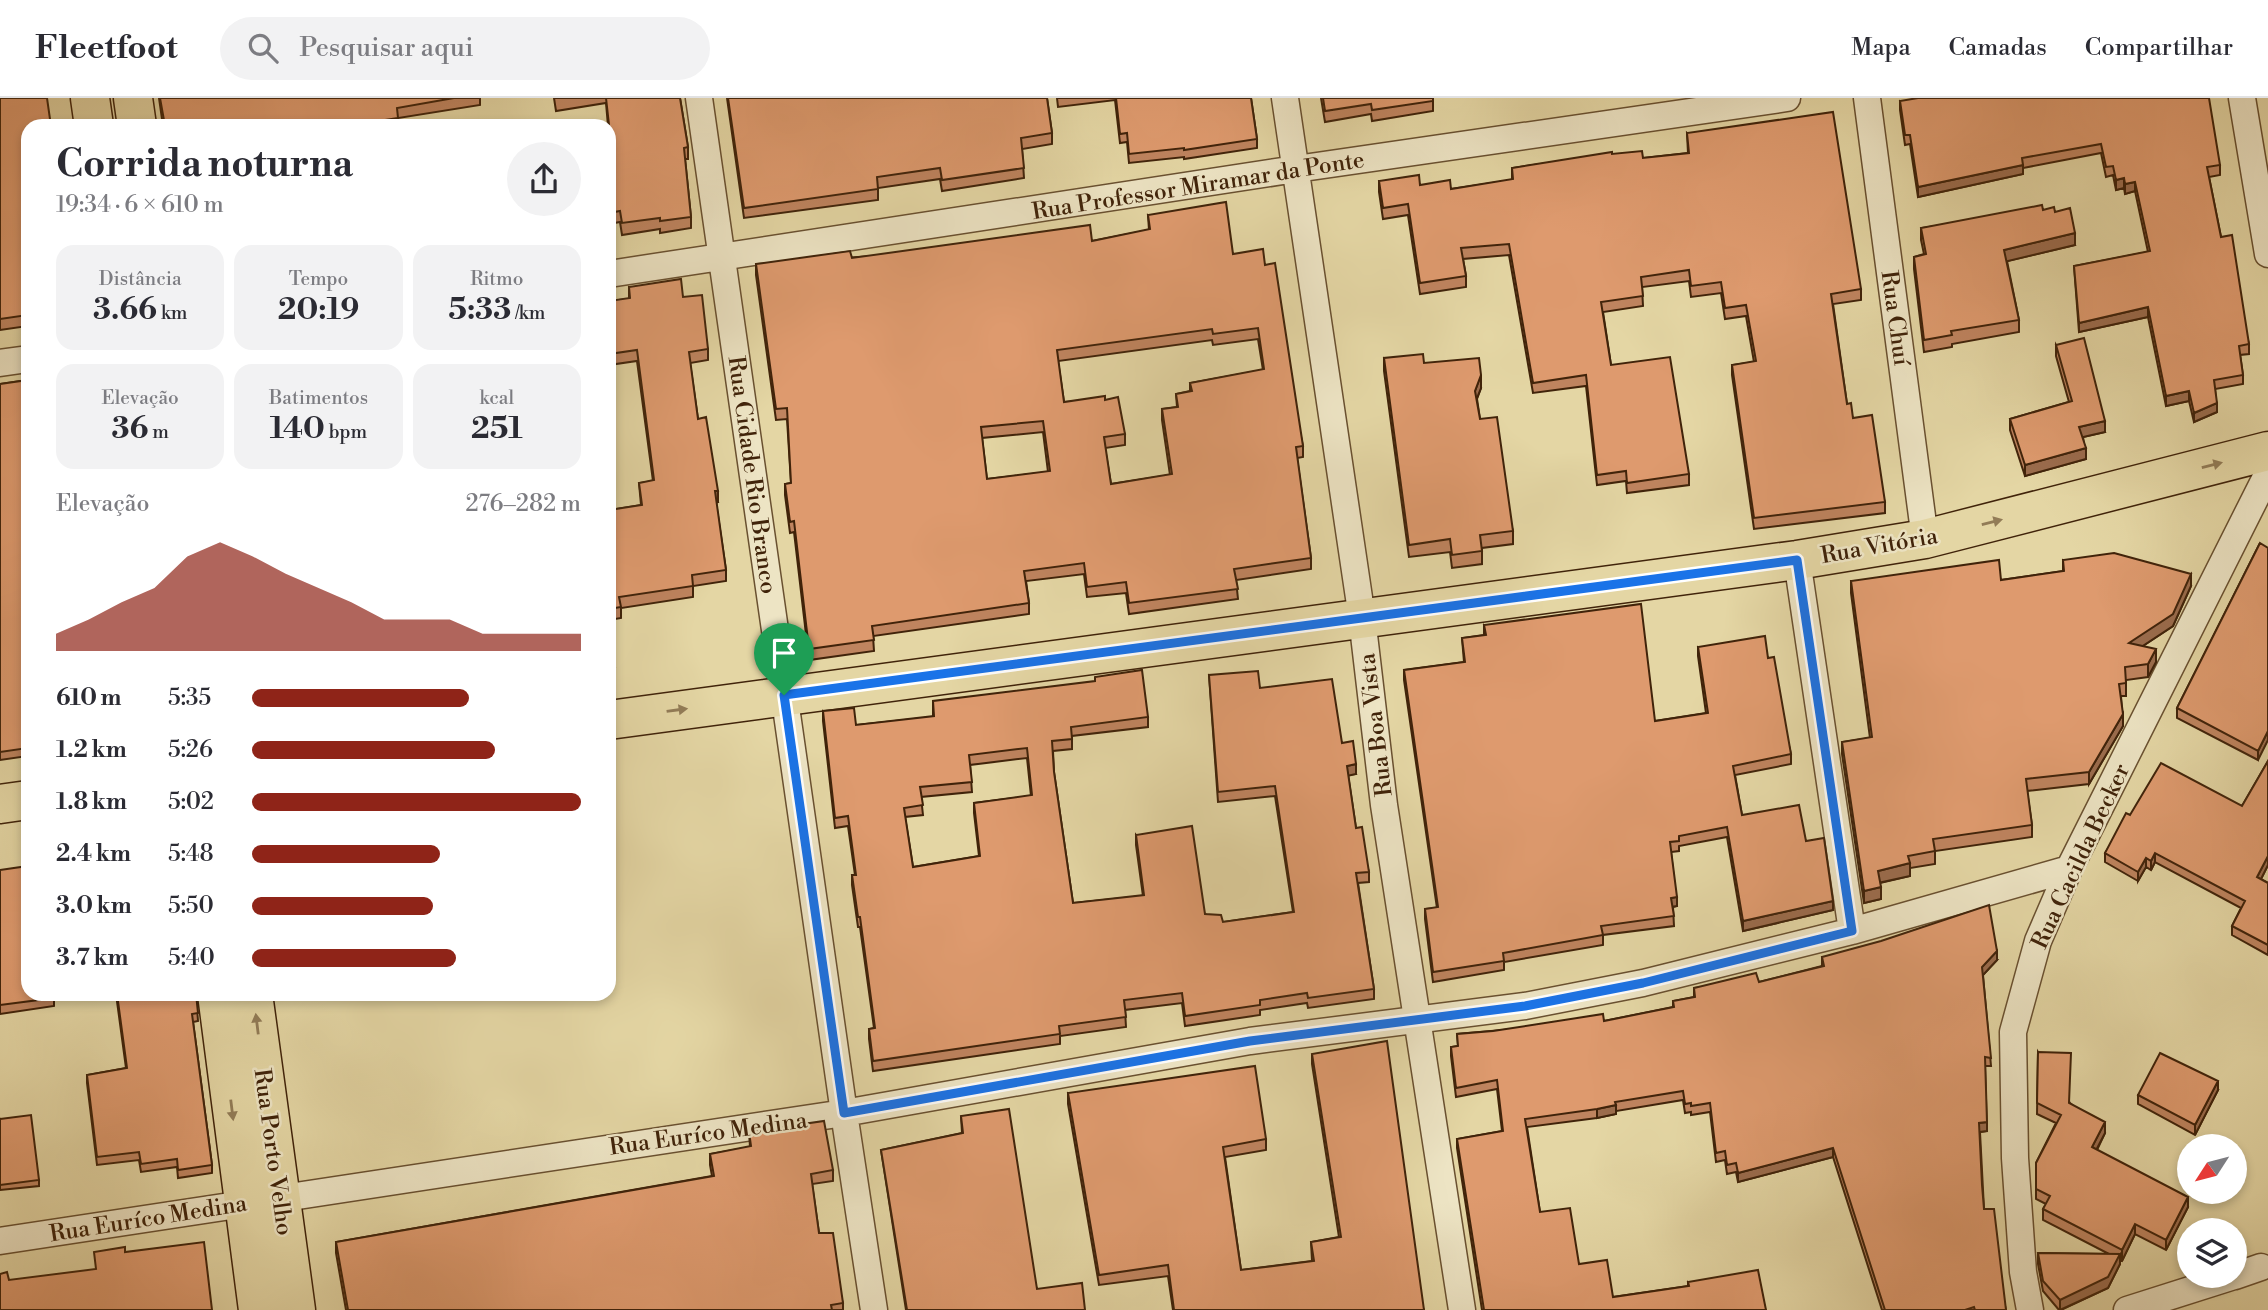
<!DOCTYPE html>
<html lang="pt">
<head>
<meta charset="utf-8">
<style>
	:root { --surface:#fff; --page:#f2f2f3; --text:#2b2b33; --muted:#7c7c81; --line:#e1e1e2; --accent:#8f2418 }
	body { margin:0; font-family:"Libre Bodoni",serif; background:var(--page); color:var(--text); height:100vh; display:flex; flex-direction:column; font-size:26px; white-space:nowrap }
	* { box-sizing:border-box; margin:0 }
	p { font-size:23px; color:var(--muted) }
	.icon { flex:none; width:38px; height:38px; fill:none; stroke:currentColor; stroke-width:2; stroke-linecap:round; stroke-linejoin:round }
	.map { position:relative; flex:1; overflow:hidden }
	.side { position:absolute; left:21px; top:21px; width:595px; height:882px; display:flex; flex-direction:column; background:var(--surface); border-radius:21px; box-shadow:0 4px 10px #0003 }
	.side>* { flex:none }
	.needle { width:46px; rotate:234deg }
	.tools { position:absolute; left:2177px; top:1036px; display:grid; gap:14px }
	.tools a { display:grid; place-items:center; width:70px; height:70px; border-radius:50%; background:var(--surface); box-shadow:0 4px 10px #0003; font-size:35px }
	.pin { position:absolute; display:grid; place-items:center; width:60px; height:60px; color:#fff; margin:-72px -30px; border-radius:50% 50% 50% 0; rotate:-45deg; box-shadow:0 0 7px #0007 }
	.pin .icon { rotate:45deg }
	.round { display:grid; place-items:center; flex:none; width:74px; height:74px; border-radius:37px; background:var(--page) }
	.overview { display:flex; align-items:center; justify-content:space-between; height:119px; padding:0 35px }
	h1 { font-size:38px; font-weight:800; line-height:52px }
	.metrics { display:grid; grid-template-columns:repeat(3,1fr); gap:10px; height:119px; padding:7px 35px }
	.metrics div { display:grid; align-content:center; border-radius:18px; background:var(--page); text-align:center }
	.metrics b { font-size:30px; font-weight:800 }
	.metrics small { font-size:19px; font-weight:400 }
	.metrics p { font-size:19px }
	.chart { height:196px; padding:14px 35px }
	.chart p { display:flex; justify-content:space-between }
	.chart svg { width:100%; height:126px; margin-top:7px; fill:var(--accent); opacity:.7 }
	ul { padding:0 35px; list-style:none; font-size:23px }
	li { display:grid; grid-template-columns:112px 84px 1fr; align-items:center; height:52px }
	li i { height:18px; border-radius:9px; background:var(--accent) }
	header { display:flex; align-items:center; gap:42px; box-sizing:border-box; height:98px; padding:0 35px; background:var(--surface); border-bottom:2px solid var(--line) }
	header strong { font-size:33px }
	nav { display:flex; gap:38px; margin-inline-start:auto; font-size:24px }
	.search { width:490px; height:63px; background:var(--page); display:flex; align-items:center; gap:18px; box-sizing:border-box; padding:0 24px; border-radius:38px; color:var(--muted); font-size:26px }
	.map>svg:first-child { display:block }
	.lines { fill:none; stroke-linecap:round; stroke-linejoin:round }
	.minor-casing { stroke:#695030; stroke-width:29 }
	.primary-casing { stroke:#40230a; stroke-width:41 }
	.minor { stroke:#ede4c4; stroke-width:26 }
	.primary { stroke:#e4d6a4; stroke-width:38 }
	.wall { fill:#bf845f; stroke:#40230a; stroke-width:2; fill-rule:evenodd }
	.shaded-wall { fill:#9b6c4d; stroke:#40230a; stroke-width:2 }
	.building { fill:#de9a6e; stroke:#40230a; stroke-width:2; fill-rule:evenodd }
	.oneway { fill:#927c57 }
	.route-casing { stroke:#fff; stroke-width:14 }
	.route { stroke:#1a73e8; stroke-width:9 }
	.labels { text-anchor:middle; stroke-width:5; stroke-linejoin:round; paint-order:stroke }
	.street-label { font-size:23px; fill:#40230a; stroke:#ede4c4 }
</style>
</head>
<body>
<header>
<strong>Fleetfoot</strong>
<div class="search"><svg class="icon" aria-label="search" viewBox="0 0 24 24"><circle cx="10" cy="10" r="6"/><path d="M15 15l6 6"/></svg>Pesquisar aqui</div>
<nav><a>Mapa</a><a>Camadas</a><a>Compartilhar</a></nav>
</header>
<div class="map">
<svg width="2268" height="1212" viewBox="0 0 2268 1212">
	<rect width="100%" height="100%" fill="#e4d6a4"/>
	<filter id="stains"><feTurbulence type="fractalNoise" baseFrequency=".00286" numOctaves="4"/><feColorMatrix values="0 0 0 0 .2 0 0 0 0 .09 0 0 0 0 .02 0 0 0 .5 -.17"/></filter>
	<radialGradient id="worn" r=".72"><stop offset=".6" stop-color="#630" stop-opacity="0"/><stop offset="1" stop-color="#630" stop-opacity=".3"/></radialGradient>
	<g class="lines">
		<defs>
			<path id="minor" d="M699 0 844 1015 874 1212
				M1285 0 1362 520 1384 707 1462 1212
				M1867 0 1925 441
				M2242 0 2268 156
				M609 176 1296 71 1787 0
				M0 265 28 261
				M1797 462 1852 833
				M0 1143 844 1015 1250 943 1525 908 1643 885 1852 833 2069 771
				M2235 1178 2261 1169
				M2030 1212 2023 1174 2015 1060 2013 934 2038 843 2069 771 2268 375
				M2127 1212 2234 1178"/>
			<path id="primary" d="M90 0 94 28
				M133 0 137 28
				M609 622 1797 462 1925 441 2268 353
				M0 706 28 702
				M217 896 258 1212
				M253 896 296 1212"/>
		</defs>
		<use href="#minor" class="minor-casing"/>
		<use href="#primary" class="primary-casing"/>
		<use href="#minor" class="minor"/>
		<use href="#primary" class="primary"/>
	</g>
	<path class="wall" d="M0 0 28 28V228L0 232Z
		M159 0H480V7L398 20V28H163Z
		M554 0H680L688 49V61H685L691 119V130L660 135V131L622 137 620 124 609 126V46H610L609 28H608L606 5 556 13Z
		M727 0H1047L1052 35V46L1022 51 1024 80 942 93 940 81 878 90V102L744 120Z
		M1057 0H1251L1257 41V50L1184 61V59L1129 65 1127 44 1120 45 1115 2 1058 9Z
		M1321 0H1433V13L1372 23 1371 16 1325 24Z
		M1900 3 2220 67V77L2209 79 2221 139 2249 246V256L2240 257 2243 277V286L2215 291 2217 314 2194 324 2189 303 2166 308 2148 219 2079 234 2074 168 2148 154 2135 93 2125 96 2124 90 2116 92 2113 77 2106 79 2101 55 2023 70V76L1918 99 1910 46 1905 47 1900 12Z
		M1687 35 1861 191V202L1833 206 1847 306 1885 404V415L1754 431 1732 277V267L1754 264 1746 218 1725 221 1721 195 1691 199 1689 183 1642 189 1643 208 1603 214 1611 267 1689 376V387L1627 395 1626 383 1597 387 1586 288 1533 295 1509 157 1463 161 1466 178V189L1420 196 1408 117 1383 121 1379 94V83L1451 91 1512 82V70L1612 56 1643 60 1688 55Z
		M2043 112 2055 114 2075 147 2007 163 2019 222V234L1952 246V249L1924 254 1914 171V159L1924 156 1921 142V130Z
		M1148 117 1233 156 1265 167 1303 348V359L1297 360 1311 460V471L1236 482 1238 501 1129 516 1126 495 1087 499 1084 476 1026 483 1029 505V516L873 538 874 553 809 562 794 434 790 435 785 397V386L791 385 787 321 776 322 756 177V166L1092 143 1149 132ZM1258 241 1263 272 1190 285V293L1176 296 1177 309 1162 311V322L1170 377 1111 386 1105 350 1125 347V336L1105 302 1064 304 1058 263 1212 242 1213 247ZM1043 334 1048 374 987 381 982 340Z
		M629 189 683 199 708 251V262L690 265 698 321 718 404H716L726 472V483L693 488V499L621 510V520L609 522 615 569V580H609V412L641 407 639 385 653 383 637 263 609 267V203L629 201Z
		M2056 247 2105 334 2083 339 2086 361 2025 378 2010 332V321L2069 304 2056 258Z
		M1384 260 1424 265 1481 290 1477 301 1480 321 1513 433V446L1482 450V466L1452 470 1450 454 1409 459 1384 273Z
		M28 282V658L0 662V286Z
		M2260 445 2258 662 2177 620V610Z
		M2063 462 2191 488 2173 528 2143 548 2156 564 2148 579 2126 582V598H2121L2123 628 2089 686 2027 693 2032 727V739L1935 753V766L1910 770V778L1880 785 1881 801 1864 805 1842 656V644L1870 640 1851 495V483L2001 482 2063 473Z
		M1484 527 1655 623 1706 615 1698 558V549L1768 560 1791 656V666L1735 677 1742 717 1806 743 1833 812 1743 833 1727 739 1679 748V753L1671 754 1677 808 1673 809 1674 828 1603 837V847L1504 864V872L1433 884 1425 821V811L1437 810 1404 582V572L1464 564 1462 540 1484 537Z
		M1209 577 1260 590 1342 645 1356 676 1348 677 1356 730 1369 774V784L1358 785 1374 891V901L1308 910 1307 905 1260 912V917L1185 928 1182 905 1125 912 1126 929 1060 938V946L873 973 869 941V931L874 930 860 829H858L852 787V777H855L848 728 835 730 823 623V613L856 627 933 619V603L1148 619V629L1072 638V651L1053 653 1054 674 1073 805 1143 798 1136 747V737L1205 816 1223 824 1293 814 1275 698 1218 704ZM1027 660 1031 698 974 705V715L979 758 913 769 905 719 923 717 921 699 972 694 970 667Z
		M2268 663V767L2261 781 2268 785V857L2232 837V828L2241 810 2155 764 2151 772 2146 769 2138 783 2105 764V755L2130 717 2242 708Z
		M0 772 54 896V908L0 916Z
		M1822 859 1997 862 1983 877 1991 968H1985L1987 1033 1980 1034 1984 1111 2006 1212H1882L1833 1059 1738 1084 1736 1074 1727 1076 1725 1062 1716 1064 1710 1014 1691 1017V1014L1685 1015 1683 1002 1616 1013V1016L1597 1020 1527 1029 1540 1114 1579 1166 1613 1199 1688 1188V1184L1766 1212H1482L1457 1050V1041L1502 1033 1497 991 1456 999 1451 958V949L1458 948 1457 936 1604 923 1673 909V903L1694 899V890L1759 884 1822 868Z
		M116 896H196L198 923 193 924 212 1067V1075L178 1080 177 1069 141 1074 139 1062 97 1067 87 985V977L126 970Z
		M2038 954 2070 1005 2105 1035 2097 1052 2188 1109 2166 1152 2135 1136 2122 1163 2120 1162V1166L2108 1190 2061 1212H2059L2043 1193 2038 1166V1155L2109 1156 2043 1122V1111L2046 1106 2036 1101V1065L2056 1025 2037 1016Z
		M1312 956 1424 1212H1173L1168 1178 1099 1187 1068 1006V995L1266 1041V1052L1225 1059 1241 1172 1312 1163 1311 1144 1339 1139 1312 966Z
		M2218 992 2195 1037 2138 1006V997Z
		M961 1018 1037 1191 1085 1212H906L881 1052 962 1035Z
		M0 1021 39 1082V1088L0 1092Z
		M749 1034 833 1072V1083L812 1086 819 1135 843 1205V1212H346L336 1155V1144L712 1078 710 1067V1056L750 1049Z"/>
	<path class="shaded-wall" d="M2023 67V76L1918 99V89Z
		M2124 80V90L2116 92V82Z
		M2135 84V93L2125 96V86Z
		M2075 135V147L2004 164V152Z
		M2148 209V219L2079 234V225Z
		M1481 277V290L1475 305V293Z
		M2189 293V303L2166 308V298Z
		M2217 305V314L2194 324V315Z
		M2105 323V334L2079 340V329Z
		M2086 350V361L2025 378V367Z
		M715 393H718V404L715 405Z
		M2191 476V488L2173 528 2129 557V545Z
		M2156 551V564L2148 579V566Z
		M2123 616V628L2089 686V674Z
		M2268 633V642L2258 662V653Z
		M1356 666V676L1347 678V668Z
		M2155 755V764L2151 772V763Z
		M2268 758V767L2257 789V779Z
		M2146 760V769L2138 783V774Z
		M1910 765V778L1878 785V773Z
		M1881 789V801L1864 805V793Z
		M1677 799V808L1671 809V800Z
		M1833 803V812L1743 833V823Z
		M1997 853V862L1982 878V869Z
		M2218 983V992L2195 1037V1027Z
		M1616 1007V1016L1597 1020V1011Z
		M1987 1024V1033L1979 1034V1025Z
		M2105 1024V1035L2092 1060V1049Z
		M1833 1050V1059L1738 1084V1075Z
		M2188 1099V1109L2166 1152V1142Z
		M2135 1126V1136L2122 1163V1152Z
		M2120 1156V1166L2108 1190 2060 1212V1202Z"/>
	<path class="building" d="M0 0H47L51 28H28V217L0 221Z
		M160 0H454L397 10 398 20 346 28H165Z
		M606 0H680L688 49 684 50 691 119 660 123V120L622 125 620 113 609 115V46L611 45Z
		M728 0H1047L1052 35 1021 40 1024 70 942 82 940 70 877 79 878 91 744 110Z
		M1116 0H1251L1257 41 1184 52V50L1129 56 1127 35 1120 36Z
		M1323 0H1433V3L1372 12 1371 6 1325 13Z
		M1918 0H2209L2220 67 2207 69 2221 139 2232 137 2249 246 2239 248 2243 277 2214 282 2217 305 2194 315 2189 293 2166 298 2148 209 2079 225 2074 168 2150 153 2135 84 2125 86 2124 80 2116 82 2113 68 2106 69 2101 46 2022 60 2023 67 1918 89 1910 37H1905L1900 3Z
		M1833 14 1861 191 1831 196 1847 306 1851 305 1853 320 1872 317 1885 404 1754 420 1732 267 1756 263 1746 207 1725 210 1721 184 1691 188 1689 172 1641 179 1643 198 1601 204 1611 267 1670 259 1689 376 1627 385 1626 373 1597 377 1586 277 1533 285 1509 146 1461 150 1466 178 1420 185 1408 106 1383 110 1379 83 1419 77 1420 87 1450 82 1451 91 1513 81 1512 70 1612 54V56L1642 53 1643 60 1689 55 1687 35Z
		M1226 104 1233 156 1263 151 1265 167 1275 165 1303 348 1296 349 1311 460 1234 471 1238 491 1129 505 1126 484 1087 489 1084 465 1024 473 1029 505 872 528 874 542 809 551 794 423 790 424 785 386 791 385 787 310 776 311 756 166 850 153 852 160 1090 127 1092 143 1150 131 1148 117ZM1258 230 1264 271 1190 285 1192 293 1176 296 1178 309 1162 311 1172 376 1111 386 1104 339 1125 336 1118 299 1105 302V298L1064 304 1057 252 1212 231 1213 236ZM1043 323 1050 373 987 381 981 329Z
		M2042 107 2043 112 2054 109 2055 114 2070 110 2075 135 2004 152 2019 222 1951 233 1952 237 1924 242 1914 159 1926 156 1921 130Z
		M681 181 683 199 702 197 708 251 689 254 698 321 706 319 718 393H715L726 472 692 477 693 488 619 499 621 509 609 511V412L642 407 639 385 654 382 637 252 609 256V203L630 200 629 189Z
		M2084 240 2105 323 2079 329 2086 350 2025 367 2010 321 2072 303 2056 247Z
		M1423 256 1424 265 1479 260 1481 277 1475 293 1480 321 1497 319 1513 433 1480 437 1482 453 1452 457 1450 441 1409 447 1384 260Z
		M28 282V650L0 654V286Z
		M2260 445 2268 450V633L2258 653 2177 610Z
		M2114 455 2191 476 2173 516 2129 545 2156 551 2148 566 2125 569 2126 585 2119 586 2123 616 2089 674 2026 681 2032 727 1933 741 1935 753 1908 758 1910 765 1878 773 1881 789 1864 793 1842 644 1872 639 1851 483 1999 462 2001 482 2064 473 2063 462Z
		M1641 506 1655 623 1708 615 1698 549 1765 538 1768 560 1774 559 1791 656 1733 668 1742 717 1799 707 1806 743 1824 740 1833 803 1743 823 1727 729 1679 738V743L1670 744 1677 799 1671 800 1674 818 1601 828 1603 837 1503 855 1504 863 1433 874 1425 811 1438 809 1404 572 1465 564 1462 540 1486 537 1484 527Z
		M609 519 615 569H609Z
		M1142 572 1148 619 1071 629 1072 641 1052 643 1054 674 1073 805 1144 797 1136 737 1192 728 1205 816 1221 817 1223 824 1294 814 1275 688 1218 694 1209 577 1258 573 1260 590 1332 581 1342 645 1353 643 1356 666 1347 668 1356 730 1362 729 1369 774 1356 775 1374 891 1308 900 1307 895 1260 902V907L1185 918 1182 895 1124 902 1126 919 1059 928 1060 936 873 963 869 931 875 930 860 819H858L852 777H856L848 718 835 720 823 613 854 610 856 627 934 618 933 603 1095 583V579ZM1027 650 1032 697 974 705 980 758 913 769 904 710 923 707 920 689 972 684 969 657Z
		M2268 663V758L2257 779 2268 785V847L2232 828 2245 803 2155 755 2151 763 2146 760 2138 774 2105 755 2126 715 2130 717 2161 665 2242 708Z
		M28 768V896H54V900L0 907V772Z
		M1989 807 1997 853 1982 869 1991 960 1985 959 1987 1024 1979 1025 1982 1087 1984 1111H1994L2006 1212H1975L1974 1209 1965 1212H1885L1833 1050 1738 1075 1736 1065 1727 1067 1725 1053 1716 1055 1710 1005 1691 1008V1005L1685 1006 1683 993 1615 1004 1616 1007 1597 1011 1525 1021 1540 1114 1570 1110 1579 1166 1607 1162 1613 1199 1689 1188 1688 1184 1758 1172 1766 1212H1484L1457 1041 1503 1033 1497 982 1456 990 1451 949 1458 948 1457 936 1493 933 1603 916 1604 923 1674 909 1673 903 1695 899 1694 890 1756 875 1759 884 1824 868 1822 859 1881 843Z
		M117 896H196L198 915 192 916 212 1067 178 1072 177 1061 141 1066 139 1054 97 1059 87 977 127 970Z
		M1387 943 1424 1212H1174L1168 1167 1099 1177 1068 995 1255 968 1266 1041 1223 1049 1241 1172 1314 1163 1311 1144 1341 1139 1312 956Z
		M2038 954 2071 955 2069 1005 2105 1024 2092 1049 2188 1099 2166 1142 2135 1126 2122 1152 2043 1111 2050 1098 2036 1091V1065L2061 1017 2037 1005Z
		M2160 955 2218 983 2195 1027 2138 997Z
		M1009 1011 1037 1191 1082 1185 1085 1212H907L881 1052 963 1035 961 1018Z
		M31 1017 39 1082 0 1087V1021Z
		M824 1023 833 1072 811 1076 819 1135H833L843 1205 831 1207 832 1212H348L336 1144 714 1078 710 1056 751 1048 749 1034Z
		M204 1144 212 1212H0V1176L7 1174 9 1182 96 1171 94 1154 125 1149V1154Z
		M2038 1155 2120 1156 2108 1179 2060 1202 2043 1183Z"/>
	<defs><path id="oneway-solid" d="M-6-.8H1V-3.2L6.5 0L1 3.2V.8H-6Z" transform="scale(1.75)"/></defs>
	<g class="oneway">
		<use href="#oneway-solid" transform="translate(2212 367) rotate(-14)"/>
		<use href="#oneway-solid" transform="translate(1992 424) rotate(-14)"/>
		<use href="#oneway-solid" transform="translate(677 612) rotate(-8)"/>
		<use href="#oneway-solid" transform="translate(257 926) rotate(-97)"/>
		<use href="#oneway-solid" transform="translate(232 1012) rotate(83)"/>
	</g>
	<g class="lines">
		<defs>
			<path id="route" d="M1797 462 1852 833 1643 885 1525 908 1250 943 844 1015 784 597Z"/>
		</defs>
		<use href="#route" class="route-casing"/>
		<use href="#route" class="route"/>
	</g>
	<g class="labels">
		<g class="street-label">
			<text transform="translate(1198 87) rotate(-9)" y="8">Rua Professor Miramar da Ponte</text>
			<text transform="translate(1896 220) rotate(82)" y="8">Rua Chuí</text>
			<text transform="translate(753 377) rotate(82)" y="8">Rua Cidade Rio Branco</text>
			<text transform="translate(1879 447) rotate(-10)" y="8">Rua Vitória</text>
			<text transform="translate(1375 627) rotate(-97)" y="8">Rua Boa Vista</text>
			<text transform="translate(2080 758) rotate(-65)" y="8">Rua Cacilda Becker</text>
			<text transform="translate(708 1035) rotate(-8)" y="8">Rua Euríco Medina</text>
			<text transform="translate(274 1054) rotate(82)" y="8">Rua Porto Velho</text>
			<text transform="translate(148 1120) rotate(-9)" y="8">Rua Euríco Medina</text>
		</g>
	</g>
	<rect width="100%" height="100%" filter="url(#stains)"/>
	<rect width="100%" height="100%" fill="url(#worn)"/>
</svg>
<div class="tools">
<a><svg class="needle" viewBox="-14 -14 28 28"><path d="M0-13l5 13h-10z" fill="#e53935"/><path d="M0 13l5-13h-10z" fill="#7c7c81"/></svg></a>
<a><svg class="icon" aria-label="layers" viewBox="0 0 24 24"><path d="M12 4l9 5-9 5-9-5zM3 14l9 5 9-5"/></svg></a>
</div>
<div class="pin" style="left:784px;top:597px;background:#1e9e55"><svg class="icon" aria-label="arrive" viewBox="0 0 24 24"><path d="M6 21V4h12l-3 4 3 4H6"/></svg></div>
<section class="side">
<div class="overview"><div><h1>Corrida noturna</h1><p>19:34 · 6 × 610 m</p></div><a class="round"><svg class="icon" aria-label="share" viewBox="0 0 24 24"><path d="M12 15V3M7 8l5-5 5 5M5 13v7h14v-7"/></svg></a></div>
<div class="metrics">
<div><p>Distância</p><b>3.66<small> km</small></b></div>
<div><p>Tempo</p><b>20:19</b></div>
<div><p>Ritmo</p><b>5:33<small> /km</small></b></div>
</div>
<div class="metrics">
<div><p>Elevação</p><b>36<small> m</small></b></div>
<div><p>Batimentos</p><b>140<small> bpm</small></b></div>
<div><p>kcal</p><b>251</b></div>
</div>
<div class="chart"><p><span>Elevação</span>276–282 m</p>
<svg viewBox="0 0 160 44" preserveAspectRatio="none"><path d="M0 44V38L10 33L20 27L30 22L40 11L50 6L60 11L70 17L80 22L90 27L100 33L110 33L120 33L130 38L140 38L150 38L160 38V44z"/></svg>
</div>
<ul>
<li><b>610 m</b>5:35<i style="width:66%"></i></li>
<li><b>1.2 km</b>5:26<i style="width:74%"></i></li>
<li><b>1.8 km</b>5:02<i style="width:100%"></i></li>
<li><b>2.4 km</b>5:48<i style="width:57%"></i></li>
<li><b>3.0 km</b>5:50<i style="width:55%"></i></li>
<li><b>3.7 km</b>5:40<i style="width:62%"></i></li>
</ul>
</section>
</div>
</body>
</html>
